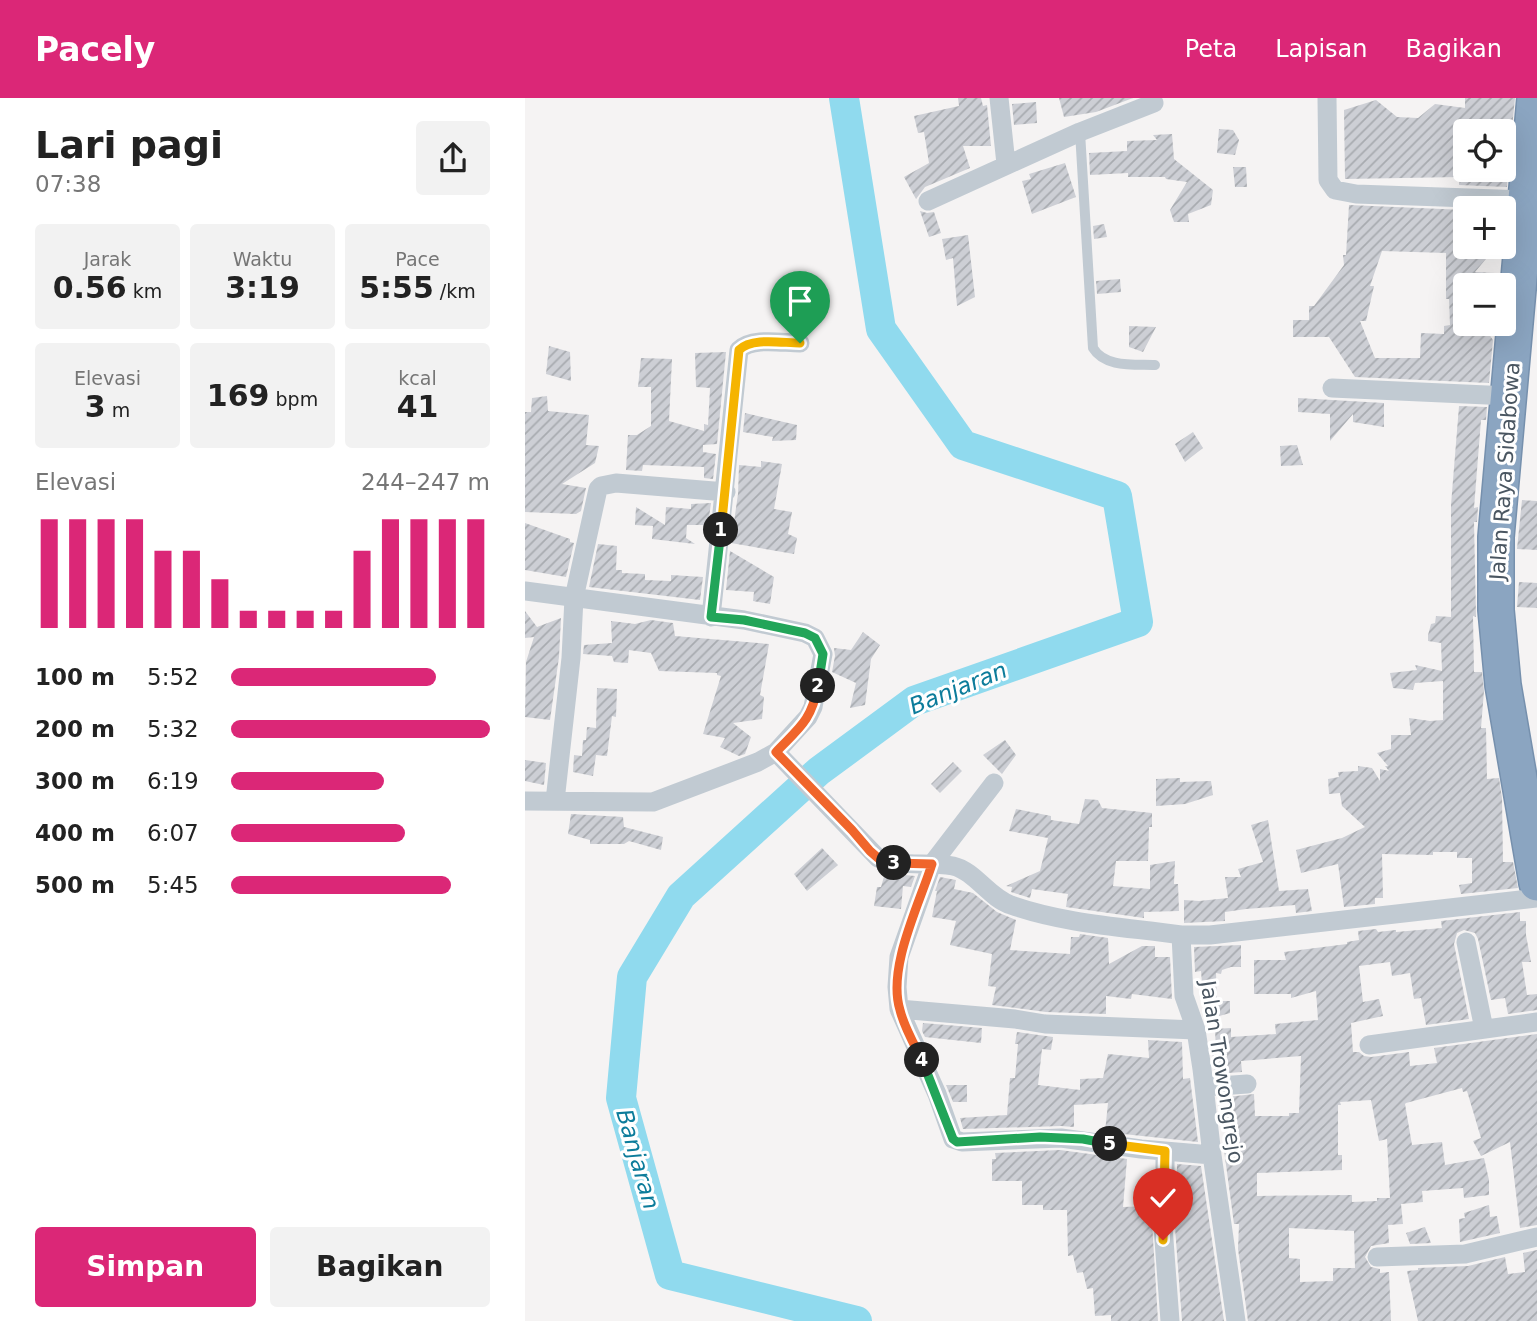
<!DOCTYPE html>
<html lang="id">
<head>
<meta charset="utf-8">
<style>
	:root { --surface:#fff; --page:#f2f2f2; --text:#222; --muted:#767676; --accent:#db2777 }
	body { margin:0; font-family:"DejaVu Sans",sans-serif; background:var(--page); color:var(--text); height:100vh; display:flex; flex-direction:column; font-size:26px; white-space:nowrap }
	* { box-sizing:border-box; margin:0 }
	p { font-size:23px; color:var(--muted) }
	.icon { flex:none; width:38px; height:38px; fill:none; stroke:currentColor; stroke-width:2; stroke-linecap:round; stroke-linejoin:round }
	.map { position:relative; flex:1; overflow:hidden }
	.panel { display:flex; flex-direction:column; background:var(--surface); width:525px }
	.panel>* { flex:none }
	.fabs { position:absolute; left:928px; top:21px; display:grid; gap:14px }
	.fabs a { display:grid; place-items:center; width:63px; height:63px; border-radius:7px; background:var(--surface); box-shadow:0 7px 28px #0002; font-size:35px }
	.pin { position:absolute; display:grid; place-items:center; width:60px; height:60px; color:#fff; margin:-72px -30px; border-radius:50% 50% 50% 0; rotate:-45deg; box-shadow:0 0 7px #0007 }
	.pin .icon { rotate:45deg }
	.km { position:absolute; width:35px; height:35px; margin:-18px; border-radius:50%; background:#222; color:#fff; font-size:19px; line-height:35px; text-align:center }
	.round { display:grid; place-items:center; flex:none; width:74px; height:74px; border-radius:7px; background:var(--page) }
	.summary { display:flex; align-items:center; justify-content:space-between; height:119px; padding:0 35px }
	h1 { font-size:38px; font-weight:600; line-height:52px }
	.metrics { display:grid; grid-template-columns:repeat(3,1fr); gap:10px; height:119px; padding:7px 35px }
	.metrics div { display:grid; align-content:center; border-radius:7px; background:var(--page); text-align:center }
	.metrics b { font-size:30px; font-weight:600 }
	.metrics small { font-size:19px; font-weight:400 }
	.metrics p { font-size:19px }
	.chart { height:196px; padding:14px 35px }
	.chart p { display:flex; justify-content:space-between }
	.chart svg { width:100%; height:126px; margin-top:7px; stroke:var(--accent); stroke-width:6 }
	.action { display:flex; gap:14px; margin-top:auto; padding:14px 35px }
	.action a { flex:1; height:80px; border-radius:7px; background:var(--accent); color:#fff; font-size:28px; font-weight:600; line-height:80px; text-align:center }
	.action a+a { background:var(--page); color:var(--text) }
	ul { padding:0 35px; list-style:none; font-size:23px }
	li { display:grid; grid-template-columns:112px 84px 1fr; align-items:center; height:52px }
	li i { height:18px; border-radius:9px; background:var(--accent) }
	header { display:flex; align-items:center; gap:42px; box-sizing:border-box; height:98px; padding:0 35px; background:var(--accent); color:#fff }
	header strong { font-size:33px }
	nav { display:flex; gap:38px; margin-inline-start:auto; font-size:24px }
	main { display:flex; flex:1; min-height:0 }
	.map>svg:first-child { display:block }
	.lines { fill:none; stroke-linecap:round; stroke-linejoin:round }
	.river { stroke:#90daee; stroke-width:30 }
	.building { fill:url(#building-hatch); fill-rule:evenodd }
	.highway-casing { stroke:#7690ad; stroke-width:38 }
	.lane { stroke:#c1cad2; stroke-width:10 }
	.street { stroke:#c1cad2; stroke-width:19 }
	.highway { stroke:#8ba5c1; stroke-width:35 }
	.split-1-casing { stroke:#fff; stroke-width:14 }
	.split-2-casing { stroke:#fff; stroke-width:14 }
	.split-3-casing { stroke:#fff; stroke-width:14 }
	.split-4-casing { stroke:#fff; stroke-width:14 }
	.split-5-casing { stroke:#fff; stroke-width:14 }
	.split-6-casing { stroke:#fff; stroke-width:14 }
	.split-1 { stroke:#f5b400; stroke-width:9 }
	.split-2 { stroke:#22a559; stroke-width:9 }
	.split-3 { stroke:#f0652b; stroke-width:9 }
	.split-4 { stroke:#f0652b; stroke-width:9 }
	.split-5 { stroke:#22a559; stroke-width:9 }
	.split-6 { stroke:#f5b400; stroke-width:9 }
	.labels { text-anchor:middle; stroke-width:6; stroke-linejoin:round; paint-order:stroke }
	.street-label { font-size:21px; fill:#4a5661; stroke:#fff }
	.water-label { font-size:23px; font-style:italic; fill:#0c7c9b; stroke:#fff }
</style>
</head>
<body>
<header>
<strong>Pacely</strong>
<nav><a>Peta</a><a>Lapisan</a><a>Bagikan</a></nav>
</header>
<main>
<section class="panel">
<div class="summary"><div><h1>Lari pagi</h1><p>07:38</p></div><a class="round"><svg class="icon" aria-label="share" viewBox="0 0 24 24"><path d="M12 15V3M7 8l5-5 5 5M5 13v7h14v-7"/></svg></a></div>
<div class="metrics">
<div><p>Jarak</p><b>0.56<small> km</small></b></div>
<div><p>Waktu</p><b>3:19</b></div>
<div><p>Pace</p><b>5:55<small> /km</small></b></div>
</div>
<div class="metrics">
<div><p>Elevasi</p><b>3<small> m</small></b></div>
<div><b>169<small> bpm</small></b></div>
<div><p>kcal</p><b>41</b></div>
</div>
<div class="chart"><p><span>Elevasi</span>244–247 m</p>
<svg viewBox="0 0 160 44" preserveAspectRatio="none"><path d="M5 44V6M15 44V6M25 44V6M35 44V6M45 44V17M55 44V17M65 44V27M75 44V38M85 44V38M95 44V38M105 44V38M115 44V17M125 44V6M135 44V6M145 44V6M155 44V6"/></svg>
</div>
<ul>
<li><b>100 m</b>5:52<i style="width:79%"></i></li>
<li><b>200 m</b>5:32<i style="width:100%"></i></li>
<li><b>300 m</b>6:19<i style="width:59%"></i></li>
<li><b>400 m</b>6:07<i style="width:67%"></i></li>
<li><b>500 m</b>5:45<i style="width:85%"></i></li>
</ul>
<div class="action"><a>Simpan</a><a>Bagikan</a></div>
</section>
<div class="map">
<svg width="1012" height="1223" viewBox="0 0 1012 1223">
	<defs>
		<pattern id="building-hatch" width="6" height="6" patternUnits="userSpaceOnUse" patternTransform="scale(1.75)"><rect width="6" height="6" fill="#cdcfd5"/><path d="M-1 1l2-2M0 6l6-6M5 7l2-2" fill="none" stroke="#a8abb0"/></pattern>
	</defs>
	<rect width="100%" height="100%" fill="#f5f3f3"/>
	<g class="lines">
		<path class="river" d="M319 0 356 231 438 347 592 398 613 524 389 603 294 673 156 798 107 879 96 1000 145 1177 332 1223"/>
	</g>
	<path class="building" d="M433 0H456L458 8 462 7 466 48H438L445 70 400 89 391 101 379 79 404 65 399 34 393 35 389 18 434 8Z
		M534 0H608L571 14 539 19Z
		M940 0H990L985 50H978V22H947L946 33H940V72H983L982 89 934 87 935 79 820 81 819 12 851 2 872 19 893 20 910 6 940 10Z
		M511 4 512 25 489 27 487 6Z
		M694 31 708 32 714 42 710 57 692 55Z
		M647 36 649 61 688 92 686 107 663 116 664 124H649L645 112 662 84 641 81 640 79H603V75L565 77 564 55 602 53V43L632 42 628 37Z
		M540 65 551 99 507 116 497 83 506 81 504 76Z
		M708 69H721L722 89H710Z
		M824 107 940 112V149H971L950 174 970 175 969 187H938L940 226H957L968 242 964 285 830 279 804 239H768V222H784V208H789L819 167 818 157H821ZM857 153 921 155V201H924L925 227 919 228V236L896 235 895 260H850L835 223H841L849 188H845Z
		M395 113 402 115 409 114 416 135 404 139Z
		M579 126 582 139 569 141 568 128Z
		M443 137 450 199 432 208 428 160 421 162 417 141Z
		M595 181 596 194 572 196 571 183Z
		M604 228 631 229 618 254 604 249Z
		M24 248 45 254 46 283 21 276Z
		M201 254 192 346 178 347V354L191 356 188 381 179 380V369L118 367 117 373 101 372 103 337H112L126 328V289H113L116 260 147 261 144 323 179 333V326L183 327 185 290 171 289 170 255Z
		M22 298 23 313 64 317 61 347 74 348 70 365 37 386 61 390 56 413 51 416 0 414V314H6L7 300Z
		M773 300 859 305V329L828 324V316L805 343V316L773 314Z
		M934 308 962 309 961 322H956L949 410 953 409 952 424H949L951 519 948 518 949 574H957L959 593 956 630H961L962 681 974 680 977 700 978 764H988L993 790 936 796 934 787 947 785V760H932V754H908V757L857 756 858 800H850V806L819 809 813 766 776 775 771 752 817 740 840 729 817 708 815 695 804 696 803 681 814 679 813 674 833 673V668L847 670 855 683V671L864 673 860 668H863L852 655 866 651V637H886L884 620 905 623 918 622V583L890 585 888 592 868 590 865 575 892 572 890 567 917 573 916 545 903 543V537L906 526 910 525 911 518 926 519V407Z
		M220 315 272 327 271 342 247 343 248 339 218 334Z
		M668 334 678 350 660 364 650 346Z
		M772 347 778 367 756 368 755 348Z
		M236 363 257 366 249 411 267 414 263 436 272 440 269 456 206 445 213 396 214 367 236 369Z
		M997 402 1012 403V452L992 451Z
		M186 405 183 427H162L161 440 170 446 127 441 128 428 110 427 111 409 140 427 141 409 166 411V406Z
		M0 425 45 441V444L49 445 41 479 0 472Z
		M73 446 92 448 91 472H97V475L120 476V482L146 483V477L178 479 175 502 64 489Z
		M205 453 249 479 245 506 228 503 229 494 201 492Z
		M994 484 1012 485V510L992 509Z
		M0 513 12 529 36 520 34 559 25 622 0 619 1 564 9 539 0 540Z
		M126 522 148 525 150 538 244 546 235 597 239 599 237 621 208 625 226 639 220 656 214 658 195 649 200 640 178 636 196 578 192 577V575L134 573 126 555 104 552 103 565 89 564 87 558 58 556 59 547 87 545 86 523 110 526Z
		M338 534 355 547 346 561 340 607 325 610 331 585 307 574 310 558 309 550 326 552Z
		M72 590 92 591 91 619 87 618 82 658 71 657 68 678 48 674 49 657 57 658 58 642H61L62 629 71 630Z
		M480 642 491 657 477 676 458 657Z
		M0 662 21 665 19 687 0 683Z
		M428 664 437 673 415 695 406 686Z
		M655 680V684L686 683 688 697 660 706 631 708V681Z
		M560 701 573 702 577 710 627 715V729H624L623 763H591L588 788 625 791V767L650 763 649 786H653L654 813 619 814V820L541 809 543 796 507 791 505 800 486 794 487 789 481 788 515 773 523 740 484 733 491 711 526 718V722L554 726Z
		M46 716 98 719 99 729 138 739 136 752 104 743 99 746H65V742L43 736Z
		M743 722 754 793 783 791 787 813 771 815 770 807 721 811 700 814V823L659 825V802L674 803 703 800 700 779H716L713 771 738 764 726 727Z
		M297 750 313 767 282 793 269 776Z
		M360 775 390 778 386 789 378 788 376 811 349 808 352 789H356Z
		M415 779 431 782 429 791 448 795 472 814 491 822 485 852 545 856 546 839H554L555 836 583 840 584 866 617 848H630V859H645L647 901 607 896 606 901 581 898V916L521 914 467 907 471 889 463 888 467 856 425 847 431 823 407 819 412 793H410Z
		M995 814V823H1001V837L1006 864H997L1002 897 1012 896V912L983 916 980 900 966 902 953 841 950 835 939 832 932 835 929 846 944 921 901 927 896 900 889 901 885 875 867 878 865 864 834 868 838 904 854 901 858 918 826 925 828 954H834L839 958 846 959 884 954 885 968 912 965 909 950 1012 936V1127L995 1130 985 1044 956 1058 948 1043 956 1040 942 993 938 994 937 990 881 1005 880 1006 887 1047 917 1044 920 1067 959 1060 964 1082V1097L939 1100 938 1090 897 1093 898 1104 876 1106 878 1126 863 1127 864 1145 846 1148 840 1159 846 1169 855 1171V1175L864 1174 866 1223H723L713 1151 714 1126H709L699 1052H708V1028H696L693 1000 729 996 730 1018H764V1015H774L776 958 716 963 717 974 690 976 687 954H691L690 931 706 930V939L751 936 750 926 793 922 791 893 766 900V896H729V862H761L759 854 822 846V844L834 842 833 833 851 831 853 834 871 832V834L917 830 916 823ZM846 1002 854 1043 862 1041 865 1100H852V1103L827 1104V1097L732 1098V1075L817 1072V1057H813V1007H816L815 1004ZM764 1130 829 1133 830 1170H808V1183L775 1184V1161L764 1160Z
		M716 847V869H706L697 872 696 876 691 875 692 903H705V915L680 922 676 873 670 874 669 849Z
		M398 925 457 930 456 945 400 939 397 933Z
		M492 934 528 939 526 952 517 951 513 987 555 992V981L578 980 583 956 624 960 623 942 657 944 658 981 665 980 673 1044 580 1034 583 1005 549 1007V1029L536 1028 438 1031 435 1020 482 1017 485 980H490L493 946H490Z
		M421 987H442V1004H428Z
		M535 1052 602 1061 598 1109 626 1108 633 1223H586V1217L570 1218 568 1190 562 1191 558 1174 552 1175 548 1157 543 1158 542 1112H518V1107H497V1083H467V1061H471L470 1055Z
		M652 1066 676 1068 699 1223H657L649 1116 652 1097Z
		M964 1107 965 1119 972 1118 975 1135 935 1144 934 1121 940 1120 939 1115Z
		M900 1129 906 1145 885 1146 881 1135Z
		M1012 1152V1223H893L882 1173 893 1172V1170L943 1168 980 1159 983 1176 1000 1174 998 1155Z"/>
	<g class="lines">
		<defs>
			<path id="highway" d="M1010 0 971 439V512L978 587 1012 785"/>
		</defs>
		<use href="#highway" class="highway-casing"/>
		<path class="lane" d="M555 34 568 250C580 270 610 266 630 267"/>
		<path class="street" d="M474 0 481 66
			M802 0 803 82 810 92 831 96 1003 102
			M403 103 555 34 629 5
			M807 290 984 298
			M0 493 219 522 280 535 290 540 298 556 288 609 283 619 251 654 233 664 128 704 0 703
			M186 519 214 252C227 239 257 245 275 245
			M251 654 353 760C377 770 403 763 428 768 450 773 464 800 486 807 540 826 600 829 656 837
			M469 685 407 766 374 859 372 889 374 911 412 996 428 1041 437 1044 536 1040 616 1051 687 1057
			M30 703 46 560 49 500 73 391 76 388 91 385 201 394
			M941 844 959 931
			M374 911 490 921 520 926 671 932
			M844 947 1012 924
			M680 989 722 986
			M640 1053V1097L637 1115 645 1223
			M852 1159 940 1156 1012 1139
			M711 1223 687 1057 677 971 671 932 659 898 656 837H685L1012 800"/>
		<use href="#highway" class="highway"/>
	</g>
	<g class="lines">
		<defs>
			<path id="split-1" d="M196 432 214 252C227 239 257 245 275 245"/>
			<path id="split-2" d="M196 432 186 519 219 522 280 535 290 540 298 556 293 588"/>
			<path id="split-3" d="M293 588C286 623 275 629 251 654L327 732 345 753 353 760 369 765"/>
			<path id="split-4" d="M369 765 407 766C394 807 362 870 375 912 379 929 389 946 397 962"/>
			<path id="split-5" d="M397 962 428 1041 432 1044 515 1039 558 1041 585 1046"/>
			<path id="split-6" d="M585 1046 640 1053 638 1142"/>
		</defs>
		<use href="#split-1" class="split-1-casing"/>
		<use href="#split-2" class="split-2-casing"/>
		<use href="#split-3" class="split-3-casing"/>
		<use href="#split-4" class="split-4-casing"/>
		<use href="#split-5" class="split-5-casing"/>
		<use href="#split-6" class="split-6-casing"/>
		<use href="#split-1" class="split-1"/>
		<use href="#split-2" class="split-2"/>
		<use href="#split-3" class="split-3"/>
		<use href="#split-4" class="split-4"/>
		<use href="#split-5" class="split-5"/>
		<use href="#split-6" class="split-6"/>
	</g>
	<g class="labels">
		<g class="street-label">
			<text transform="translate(980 373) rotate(-86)" y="7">Jalan Raya Sidabowa</text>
			<text transform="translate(697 974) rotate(81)" y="7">Jalan Trowongrejo</text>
		</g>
		<g class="water-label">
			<text transform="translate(433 590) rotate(-22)" y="8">Banjaran</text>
			<text transform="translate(113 1061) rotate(74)" y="8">Banjaran</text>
		</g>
	</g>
</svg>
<div class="fabs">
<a><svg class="icon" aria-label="locate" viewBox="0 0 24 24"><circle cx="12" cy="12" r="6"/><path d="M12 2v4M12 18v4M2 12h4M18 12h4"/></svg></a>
<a>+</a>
<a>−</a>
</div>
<div class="pin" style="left:275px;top:245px;background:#1e9e55"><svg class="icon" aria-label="arrive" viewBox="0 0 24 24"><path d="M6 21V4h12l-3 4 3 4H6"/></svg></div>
<div class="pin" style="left:638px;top:1142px;background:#d93025"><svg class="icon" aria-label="check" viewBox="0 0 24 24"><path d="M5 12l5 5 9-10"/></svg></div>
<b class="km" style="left:196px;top:432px">1</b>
<b class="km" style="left:293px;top:588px">2</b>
<b class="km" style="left:369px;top:765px">3</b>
<b class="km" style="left:397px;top:962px">4</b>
<b class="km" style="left:585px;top:1046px">5</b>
</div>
</main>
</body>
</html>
